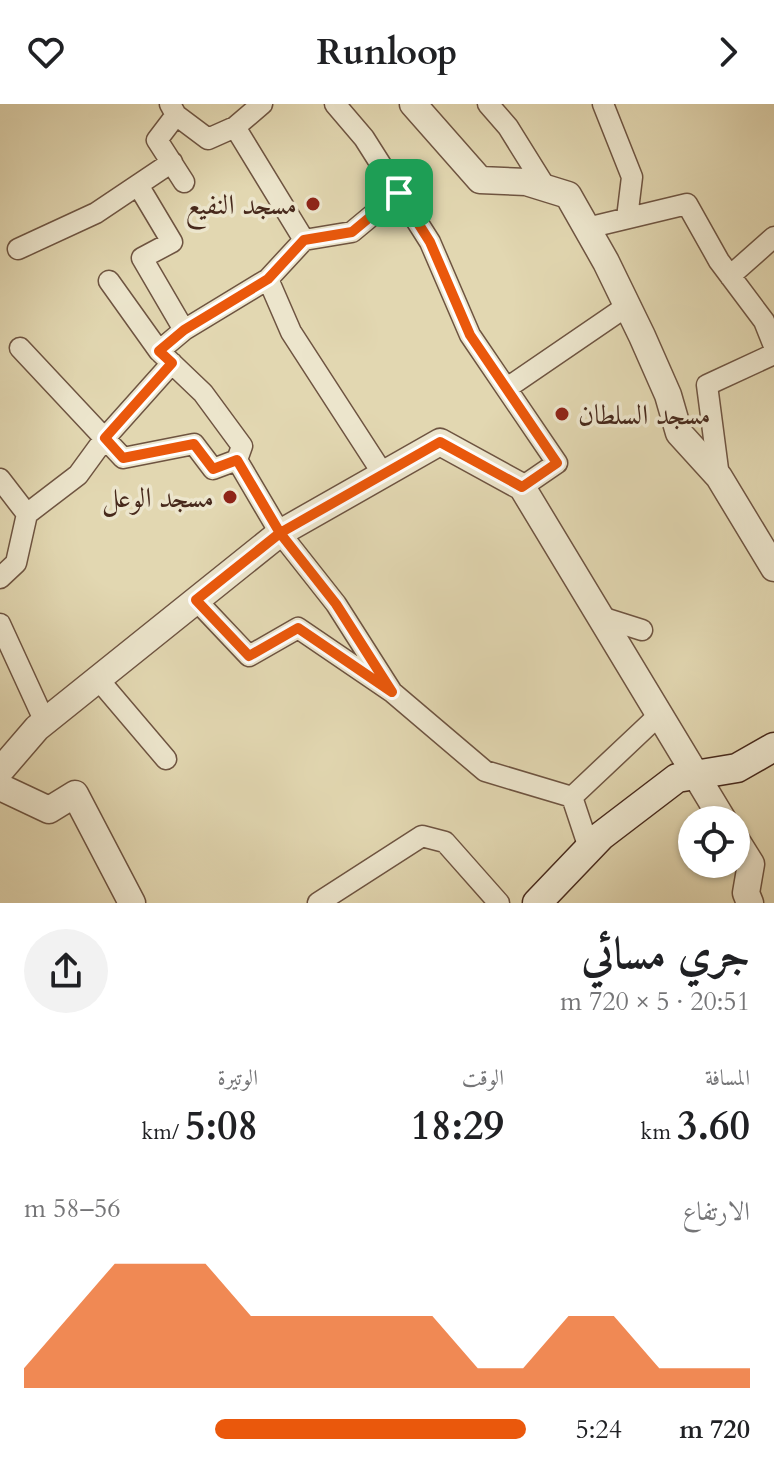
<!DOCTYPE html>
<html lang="ar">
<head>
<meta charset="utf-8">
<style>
	:root { --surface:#fff; --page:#f2f2f2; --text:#202124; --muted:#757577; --accent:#ea580c }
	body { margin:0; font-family:Cardo,Amiri,serif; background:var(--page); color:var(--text); direction:rtl; height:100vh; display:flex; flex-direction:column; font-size:30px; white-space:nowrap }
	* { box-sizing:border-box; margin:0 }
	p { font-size:26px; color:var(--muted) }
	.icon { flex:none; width:44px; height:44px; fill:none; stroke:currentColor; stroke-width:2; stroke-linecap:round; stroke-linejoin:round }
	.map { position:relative; height:799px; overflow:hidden; direction:ltr }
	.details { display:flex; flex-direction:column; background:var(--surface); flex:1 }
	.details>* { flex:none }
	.controls { position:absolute; left:678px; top:702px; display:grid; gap:16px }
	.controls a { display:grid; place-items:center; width:72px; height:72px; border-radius:50%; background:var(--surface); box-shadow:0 2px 6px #0004; font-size:40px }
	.pin { position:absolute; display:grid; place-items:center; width:68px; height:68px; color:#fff; margin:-34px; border-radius:16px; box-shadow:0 4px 12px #0006 }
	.round { display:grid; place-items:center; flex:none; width:84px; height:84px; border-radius:42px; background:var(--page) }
	.head { display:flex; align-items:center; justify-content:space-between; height:136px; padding:0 24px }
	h1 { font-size:44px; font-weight:700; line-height:60px }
	.figures { display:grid; grid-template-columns:repeat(3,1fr); gap:12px; height:136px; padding:8px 24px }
	.figures div { display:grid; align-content:center }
	.figures b { font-size:40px; font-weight:700 }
	.figures small { font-size:22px; font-weight:400 }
	.figures p { font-size:22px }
	.chart { height:224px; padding:16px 24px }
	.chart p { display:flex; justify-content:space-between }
	.chart svg { width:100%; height:144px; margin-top:8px; fill:var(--accent); opacity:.7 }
	ul { padding:0 24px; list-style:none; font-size:26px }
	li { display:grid; grid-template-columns:128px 96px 1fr; align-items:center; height:60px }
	li i { height:20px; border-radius:10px; background:var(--accent) }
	header { display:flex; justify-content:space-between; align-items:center; height:104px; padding:0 24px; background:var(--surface); font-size:36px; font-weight:700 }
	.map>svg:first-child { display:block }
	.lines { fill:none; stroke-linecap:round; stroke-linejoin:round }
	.minor-casing { stroke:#6e5441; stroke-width:23 }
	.tertiary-casing { stroke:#6e5441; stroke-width:29 }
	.secondary-casing { stroke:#47291c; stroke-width:31 }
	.minor { stroke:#ece5cc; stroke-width:20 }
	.tertiary { stroke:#ece5cc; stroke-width:26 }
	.secondary { stroke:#ece5cc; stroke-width:28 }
	.route-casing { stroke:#fff; stroke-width:16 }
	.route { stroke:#ea580c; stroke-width:10 }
	.poi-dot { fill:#8f2418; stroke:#ece5cc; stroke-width:3 }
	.labels { text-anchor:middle; stroke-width:7; stroke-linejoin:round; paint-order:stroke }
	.poi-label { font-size:28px; fill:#47291c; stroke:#ece5cc; text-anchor:end }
</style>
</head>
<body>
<header><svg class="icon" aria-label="forward" viewBox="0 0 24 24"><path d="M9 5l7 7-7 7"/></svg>Runloop<svg class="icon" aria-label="heart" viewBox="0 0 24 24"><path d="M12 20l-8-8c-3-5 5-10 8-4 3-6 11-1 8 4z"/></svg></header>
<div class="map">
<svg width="774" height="799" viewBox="0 0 774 799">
	<rect width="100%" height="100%" fill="#e2d7b1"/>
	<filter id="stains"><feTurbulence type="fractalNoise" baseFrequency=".0025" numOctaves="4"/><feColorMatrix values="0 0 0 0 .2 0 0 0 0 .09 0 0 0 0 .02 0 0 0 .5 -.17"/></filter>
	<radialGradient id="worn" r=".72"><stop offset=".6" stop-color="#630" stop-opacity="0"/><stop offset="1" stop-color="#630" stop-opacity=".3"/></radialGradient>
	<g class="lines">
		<defs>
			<path id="minor" d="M170 0 176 11 208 35 235 23 304 136 352 128 399 89
				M335 0 364 34 430 138 470 231 557 359 522 383
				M488 0 508 23 546 84
				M603 0 632 73 627 114
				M176 11 157 36 184 78
				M235 23 262 0
				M138 81 172 138 142 154 184 226 159 247
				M587 124 687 100 719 157 764 217 774 242
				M18 145 96 109 172 58
				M730 172 774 133
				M268 175 291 228 383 370
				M109 177 159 247 203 289 242 342 237 356
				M184 226 268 175 304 136
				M20 244 123 354 194 340 213 365 237 356 280 429 336 500 392 588
				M507 284 627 202
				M719 373 707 281 774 250
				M0 375 27 410 16 459 0 474
				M27 410 78 371 105 334 172 259
				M196 496 249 552 298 524 392 588 485 667 572 693
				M601 513 642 526
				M0 520 45 618
				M98 575 166 655
				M589 744 572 693 659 611
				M318 799 422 732 445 738 499 799"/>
			<path id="tertiary" d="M413 0 480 76 526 78 568 91 606 158 642 232 668 291 679 329 719 373 774 464
				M0 667 37 624 280 429 440 338 522 383 723 716
				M0 683 49 706 75 690 132 799
				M736 736 751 760 746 789 750 799"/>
			<path id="secondary" d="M537 799 601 732 677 674 737 664 774 643"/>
		</defs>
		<use href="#minor" class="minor-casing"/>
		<use href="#tertiary" class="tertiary-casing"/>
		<use href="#secondary" class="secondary-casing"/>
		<use href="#minor" class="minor"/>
		<use href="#tertiary" class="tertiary"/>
		<use href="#secondary" class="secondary"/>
	</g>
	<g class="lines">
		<defs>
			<path id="route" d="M399 89 352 128 304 136 268 175 184 226 159 247 172 259 105 334 123 354 194 340 213 365 237 356 280 429 336 500 392 588 298 524 249 552 196 496 280 429 440 338 522 383 557 359 470 231 430 138 399 89"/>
		</defs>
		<use href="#route" class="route-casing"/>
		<use href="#route" class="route"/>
	</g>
	<g class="poi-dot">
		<circle cx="313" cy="100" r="8"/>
		<circle cx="562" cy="310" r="8"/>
		<circle cx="230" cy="393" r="8"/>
	</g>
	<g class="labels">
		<g class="poi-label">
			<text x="297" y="110">مسجد النفيع</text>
			<text x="578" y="320" text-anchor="start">مسجد السلطان</text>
			<text x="214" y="403">مسجد الوعل</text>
		</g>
	</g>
	<rect width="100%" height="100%" filter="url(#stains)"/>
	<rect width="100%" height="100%" fill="url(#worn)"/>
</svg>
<div class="controls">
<a><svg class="icon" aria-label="locate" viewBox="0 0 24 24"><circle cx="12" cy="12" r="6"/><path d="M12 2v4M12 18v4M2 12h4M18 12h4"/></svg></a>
</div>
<div class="pin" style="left:399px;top:89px;background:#1e9e55"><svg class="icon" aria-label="arrive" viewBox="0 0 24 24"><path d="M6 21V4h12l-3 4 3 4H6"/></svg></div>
</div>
<section class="details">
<div class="head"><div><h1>جري مسائي</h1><p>20:51 · 5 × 720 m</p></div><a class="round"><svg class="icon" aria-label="share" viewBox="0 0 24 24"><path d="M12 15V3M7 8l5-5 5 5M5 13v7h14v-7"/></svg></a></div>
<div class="figures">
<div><p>المسافة</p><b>3.60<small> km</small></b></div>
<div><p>الوقت</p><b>18:29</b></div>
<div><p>الوتيرة</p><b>5:08<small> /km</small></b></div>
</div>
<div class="chart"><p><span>الارتفاع</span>56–58 m</p>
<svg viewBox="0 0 160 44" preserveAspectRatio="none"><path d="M0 44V38L10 22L20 6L30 6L40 6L50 22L60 22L70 22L80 22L90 22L100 38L110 38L120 22L130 22L140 38L150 38L160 38V44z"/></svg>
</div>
<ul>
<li><b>720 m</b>5:24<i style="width:62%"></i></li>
</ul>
</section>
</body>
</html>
